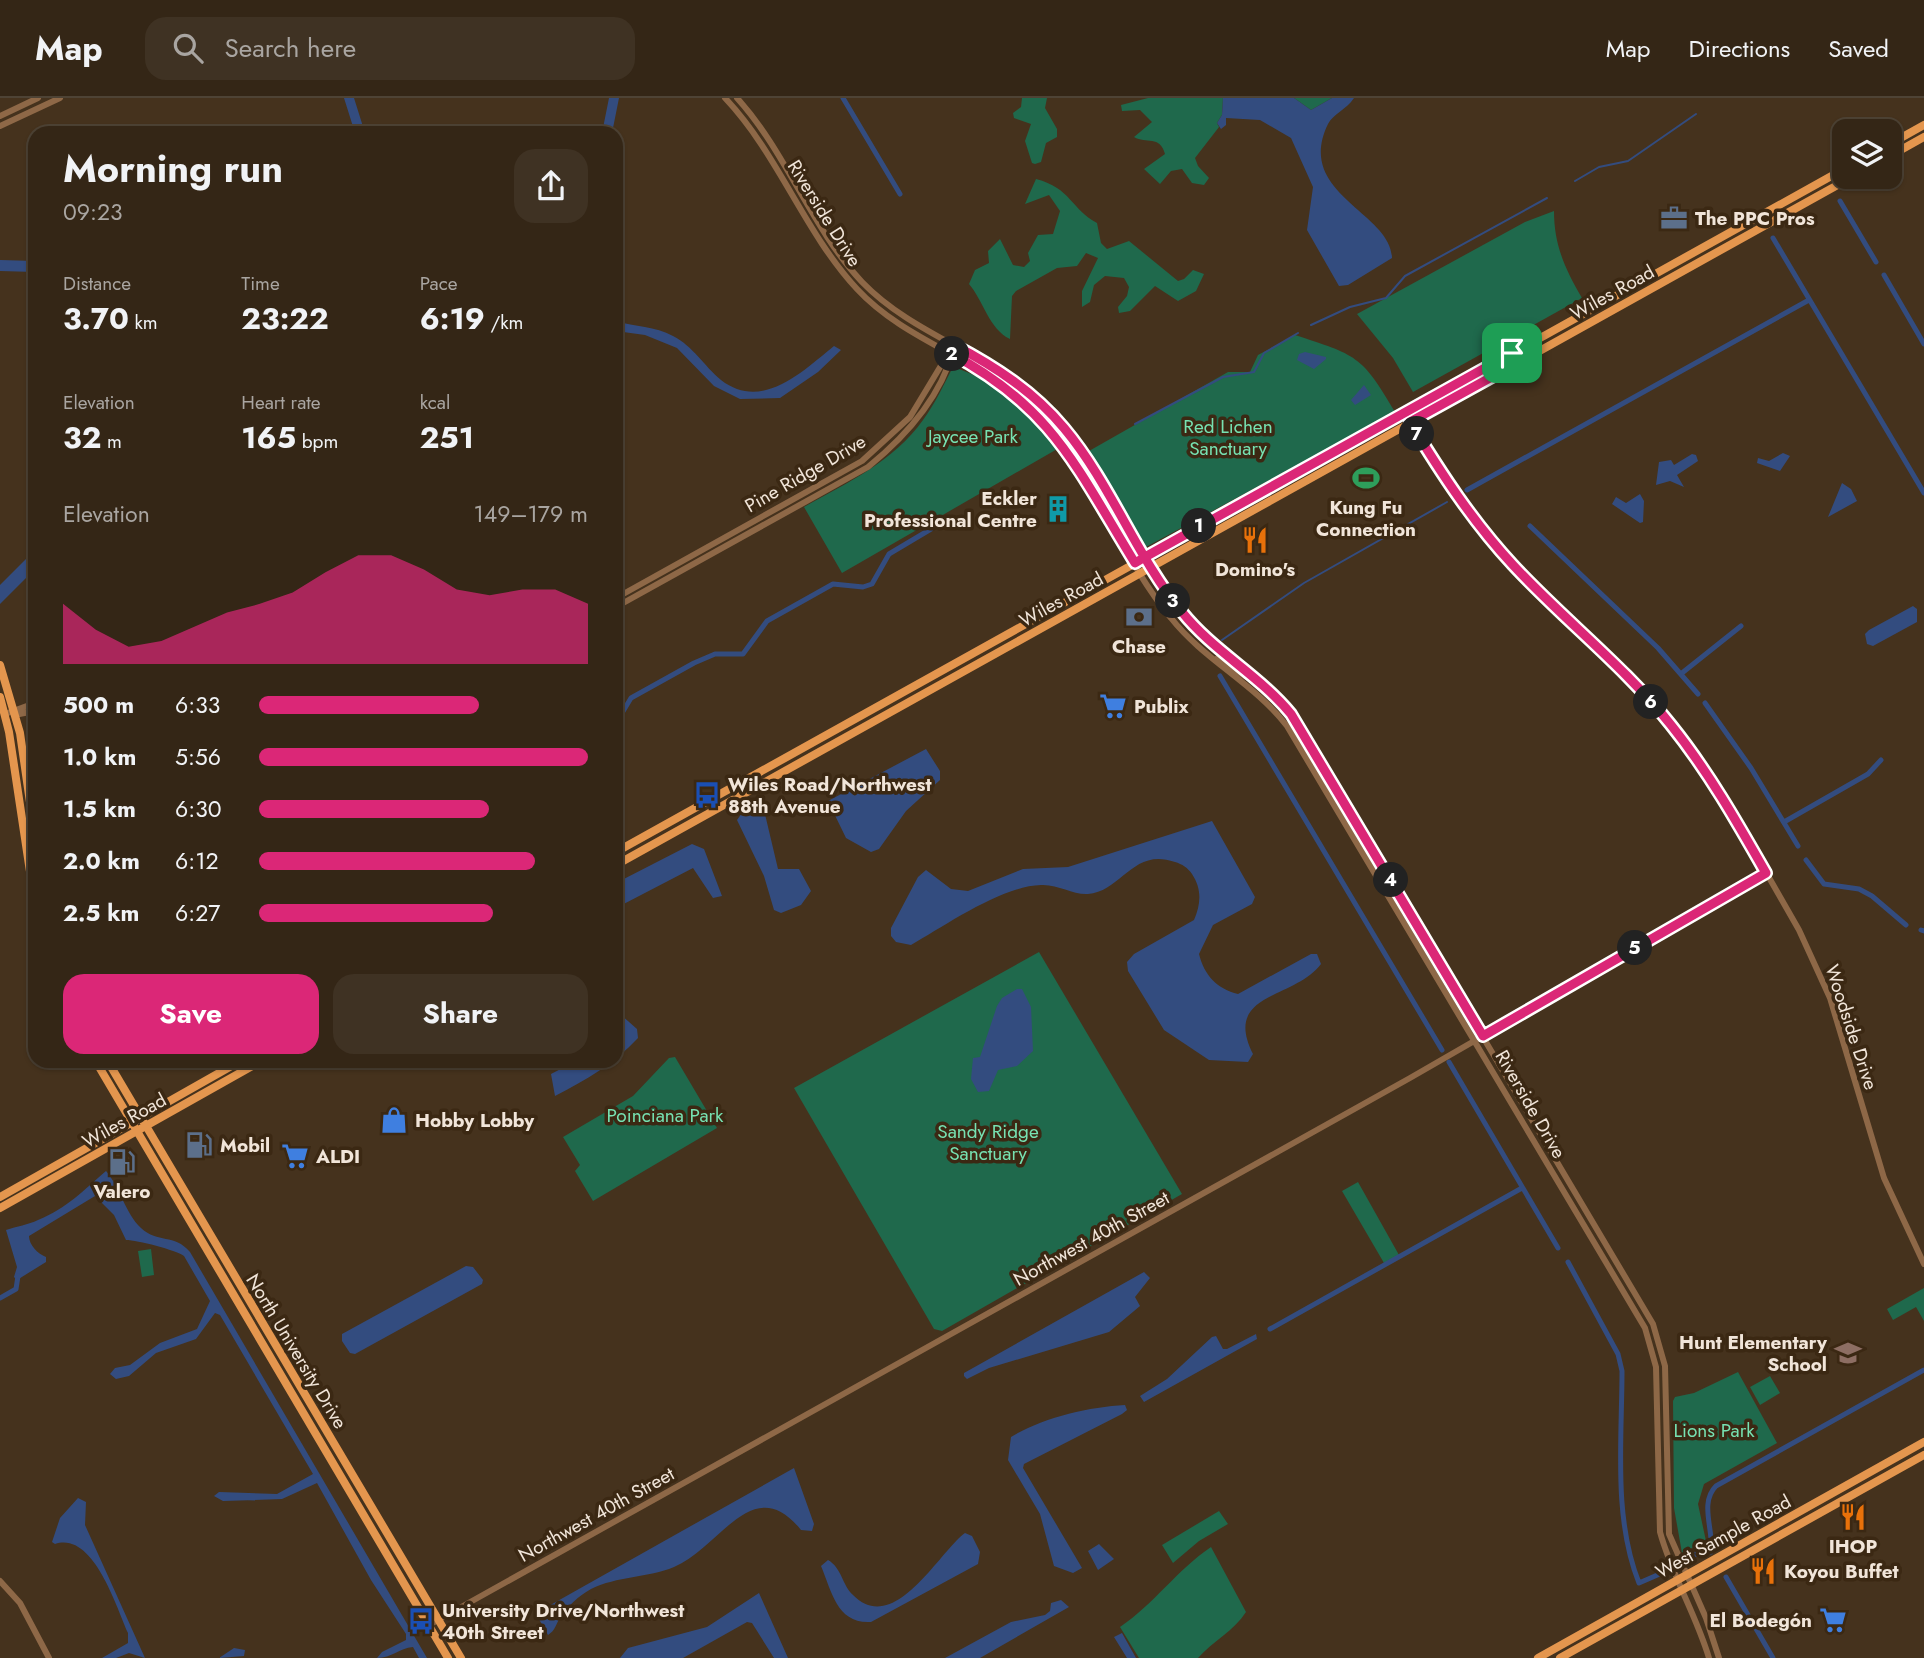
<!DOCTYPE html>
<html lang="en">
<head>
<meta charset="utf-8">
<style>
	:root { --surface:#342616; --page:#3f3223; --text:#f1f3f6; --muted:#a9a5a1; --line:#4e4335; --accent:#db2777 }
	body { margin:0; font-family:Jost,sans-serif; background:var(--page); color:var(--text); height:100vh; display:flex; flex-direction:column; font-size:26px; white-space:nowrap }
	* { box-sizing:border-box; margin:0 }
	p { font-size:23px; color:var(--muted) }
	.icon { flex:none; width:38px; height:38px; fill:none; stroke:currentColor; stroke-width:2; stroke-linecap:round; stroke-linejoin:round }
	.map { position:relative; flex:1; overflow:hidden }
	.drawer { position:absolute; left:28px; top:28px; width:595px; height:942px; display:flex; flex-direction:column; background:var(--surface); border-radius:21px; box-shadow:0 2px 5px #0004,0 0 0 2px var(--line) }
	.drawer>* { flex:none }
	.fabs { position:absolute; left:1832px; top:21px; display:grid; gap:14px }
	.fabs a { display:grid; place-items:center; width:70px; height:70px; border-radius:14px; background:var(--surface); box-shadow:0 2px 5px #0004,0 0 0 2px var(--line); font-size:35px }
	.pin { position:absolute; display:grid; place-items:center; width:60px; height:60px; color:#fff; margin:-30px; border-radius:14px; box-shadow:0 4px 10px #0006 }
	.km { position:absolute; width:35px; height:35px; margin:-18px; border-radius:50%; background:#222; color:#fff; font-size:19px; line-height:35px; text-align:center }
	.round { display:grid; place-items:center; flex:none; width:74px; height:74px; border-radius:21px; background:var(--page) }
	.summary { display:flex; align-items:center; justify-content:space-between; height:119px; padding:0 35px }
	h1 { font-size:38px; font-weight:700; line-height:52px }
	.metrics { display:grid; grid-template-columns:repeat(3,1fr); gap:10px; height:119px; padding:7px 35px }
	.metrics div { display:grid; align-content:center }
	.metrics b { font-size:30px; font-weight:700 }
	.metrics small { font-size:19px; font-weight:400 }
	.metrics p { font-size:19px }
	.chart { height:196px; padding:14px 35px }
	.chart p { display:flex; justify-content:space-between }
	.chart svg { width:100%; height:126px; margin-top:7px; fill:var(--accent); opacity:.7 }
	.action { display:flex; gap:14px; margin-top:auto; padding:14px 35px }
	.action a { flex:1; height:80px; border-radius:21px; background:var(--accent); color:#fff; font-size:28px; font-weight:700; line-height:80px; text-align:center }
	.action a+a { background:var(--page); color:var(--text) }
	ul { padding:0 35px; list-style:none; font-size:23px }
	li { display:grid; grid-template-columns:112px 84px 1fr; align-items:center; height:52px }
	li i { height:18px; border-radius:9px; background:var(--accent) }
	header { display:flex; align-items:center; gap:42px; box-sizing:border-box; height:98px; padding:0 35px; background:var(--surface); border-bottom:2px solid var(--line) }
	header strong { font-size:33px }
	nav { display:flex; gap:38px; margin-inline-start:auto; font-size:24px }
	.search { width:490px; height:63px; background:var(--page); display:flex; align-items:center; gap:18px; box-sizing:border-box; padding:0 24px; border-radius:21px; color:var(--muted); font-size:26px }
	.map>svg:first-child { display:block }
	.green { fill:#1f694c }
	.water { fill:#334c7f }
	.lines { fill:none; stroke-linecap:round; stroke-linejoin:round }
	.stream { stroke:#334c7f; stroke-width:2 }
	.canal { stroke:#334c7f; stroke-width:5 }
	.minor { stroke:#8e6847; stroke-width:6 }
	.major { stroke:#e4964e; stroke-width:8 }
	.route-casing { stroke:#fff; stroke-width:14 }
	.route { stroke:#db2777; stroke-width:9 }
	.labels { text-anchor:middle; stroke-width:7; stroke-linejoin:round; paint-order:stroke }
	.street-label { font-size:19px; fill:#f1e5d9; stroke:#3b2813 }
	.poi-label { font-size:19px; font-weight:bold; fill:#f1e5d9; stroke:#3b2813; text-anchor:start }
	.park-label { font-size:19px; fill:#77e2b2; stroke:#3b2813 }
</style>
</head>
<body>
<header>
<strong>Map</strong>
<div class="search"><svg class="icon" aria-label="search" viewBox="0 0 24 24"><circle cx="10" cy="10" r="6"/><path d="M15 15l6 6"/></svg>Search here</div>
<nav><a>Map</a><a>Directions</a><a>Saved</a></nav>
</header>
<div class="map">
<svg width="1924" height="1560" viewBox="0 0 1924 1560">
	<rect width="100%" height="100%" fill="#45321d"/>
	<path class="green" d="M1022 0H1047L1045 10 1057 31V39L1046 45 1041 64 1035 66 1032 65 1025 43 1031 26 1014 20 1013 15 1021 9Z
		M1148 0H1223L1222 17 1217 25 1219 29 1195 60 1198 68 1209 80 1204 87 1192 85 1182 71 1171 73 1160 86 1144 71 1165 56C1160 37 1146 46 1134 39L1152 24 1140 12 1122 13 1121 7Z
		M1294 0H1332L1311 12Z
		M1036 81C1071 90 1071 111 1097 125L1101 145 1107 151 1129 143 1178 183 1184 181 1193 172 1204 176 1196 193 1178 203 1155 188 1130 213 1119 215 1118 209 1127 198 1129 189 1124 180 1105 178 1094 187 1090 204 1082 209V193L1098 160 1086 155 1077 168 1057 170 1016 193 1012 198 1010 241C989 231 983 202 969 186L975 172 989 165 988 153 1000 141 1013 167 1024 169 1030 163 1028 155 1038 137 1053 136 1060 113 1049 97 1025 106Z
		M1554 113C1554 147 1565 171 1582 200L1413 294 1393 260 1357 216 1525 124Z
		M1295 237C1356 257 1362 257 1395 314L1146 449 1089 353 1228 274H1250L1258 257Z
		M953 269C995 282 1034 313 1059 350L842 475 804 409C847 385 894 363 923 322 935 306 944 286 953 269Z
		M1039 854 1182 1096 942 1233 934 1231 794 990Z
		M675 959 717 1030 593 1103 575 1073 580 1067 563 1039 633 998 669 960Z
		M1358 1084 1399 1157 1384 1165 1342 1093Z
		M151 1151 154 1177 142 1179 138 1153Z
		M1924 1190V1223L1916 1209 1893 1222 1887 1211Z
		M1738 1274 1777 1345 1704 1386 1698 1406 1706 1443 1682 1455 1674 1410 1673 1303 1675 1299 1694 1295Z
		M1770 1278 1780 1295 1760 1307 1750 1289Z
		M1219 1413 1228 1426 1199 1443 1173 1465 1162 1447Z
		M1211 1449 1246 1514C1234 1533 1213 1543 1198 1560H1139L1120 1529C1154 1506 1177 1472 1211 1449Z"/>
	<path class="water" d="M344 0H354L365 35H355Z
		M609 0H619L612 35H602Z
		M1223 0H1294L1311 12 1332 0H1354C1346 12 1333 16 1328 26 1294 96 1391 114 1392 160L1348 187 1339 188 1307 132 1313 89 1291 40 1260 22 1226 20V27L1221 31 1217 25 1222 17Z
		M0 162 35 163V174L0 173Z
		M616 223C635 229 655 228 673 238 693 248 704 268 721 282 762 314 803 273 834 248L841 252 818 274 780 300 740 301 714 288 677 250 645 237 616 233Z
		M1305 254 1326 259V261L1314 271 1297 262 1299 256Z
		M1364 287 1371 297 1355 307 1351 302Z
		M1783 355 1790 358 1780 373 1757 365 1758 360 1769 363Z
		M1692 356 1696 357 1698 363 1677 377 1684 389 1670 383 1656 387 1659 364 1671 362 1674 367Z
		M1842 385 1851 391 1857 403 1828 419Z
		M1640 396 1644 403 1643 424 1640 425 1612 406 1616 399 1626 405Z
		M35 452V471L0 506V487Z
		M1913 508 1917 511V524L1873 548 1867 546 1865 536 1869 532Z
		M926 651 940 673V682L906 713 879 751 871 754 846 740 828 703Z
		M757 707 764 712 778 771H799L811 793 801 807 781 815 774 812 764 778 737 722 742 715Z
		M1212 723 1255 799 1252 806 1213 827 1199 856C1204 877 1217 891 1238 896L1311 856H1317L1321 866C1294 902 1222 894 1253 956L1248 964 1209 962 1164 932 1128 873 1127 864 1134 856 1194 822C1201 806 1202 791 1192 776 1188 770 1182 766 1175 764 1133 749 1122 793 1088 796 1073 797 1058 786 1041 787 1002 788 946 827 911 847L896 844 891 838V830L918 779 926 772 951 791 968 793 1023 771 1068 769Z
		M692 746 704 751 722 798 713 800 693 770 616 810V785Z
		M1017 891H1022L1031 909 1033 953 1017 968 998 972 989 993 978 994 971 981 973 960 980 959 997 908 1002 900Z
		M620 916 637 931 638 940C614 966 586 982 555 998L551 976 576 963 616 962V923Z
		M106 1073C120 1089 125 1115 141 1130 158 1146 174 1135 190 1154L427 1560H419L413 1549C399 1550 392 1560 377 1560L382 1554 406 1542V1536L371 1482 317 1385 282 1401 223 1403 214 1398 219 1394 277 1396 313 1376 220 1217 215 1215 196 1241 156 1255 129 1278 116 1281 110 1276 115 1270 130 1267 160 1245 197 1231 210 1203 184 1158C176 1152 137 1142 126 1142L114 1117 95 1098 29 1138C29 1147 38 1156 46 1159V1164L17 1182 14 1179 17 1169 6 1132C17 1128 28 1127 38 1122 67 1110 84 1092 106 1073Z
		M466 1168 473 1169 483 1182 482 1186 355 1256 350 1255 342 1243V1236Z
		M1144 1174 1150 1180 1135 1199 1140 1208 1109 1234 989 1270 967 1281 964 1278V1275Z
		M1256 1236 1257 1241 1144 1304 1140 1298 1167 1281 1212 1239 1216 1238 1223 1251H1227Z
		M1125 1307 1127 1312 1122 1316 1024 1366 1023 1370 1082 1470 1073 1475 1054 1468 1040 1416 1008 1362 1011 1339C1042 1320 1088 1309 1125 1307Z
		M794 1370 814 1426 812 1433 801 1432C753 1372 720 1450 674 1469 648 1480 617 1478 591 1491 579 1498 567 1508 560 1520 555 1527 556 1532 548 1537L536 1516 538 1514Z
		M78 1400 86 1404 85 1427 145 1560 129 1555 116 1560H102L128 1545V1535C116 1508 93 1433 55 1446L52 1444 60 1420Z
		M965 1435 972 1438 980 1454 978 1466 871 1524C837 1526 832 1494 821 1468L828 1462C842 1470 842 1487 853 1497 894 1539 939 1454 965 1435Z
		M1099 1446 1114 1461 1098 1472 1088 1453Z
		M759 1495 788 1560H774L752 1525 747 1524 683 1560H620L628 1550 707 1529Z
		M1061 1502 1069 1509 980 1560H945L1011 1524 1045 1517 1050 1513 1051 1505Z
		M1122 1535 1136 1560H1127L1114 1539Z
		M234 1550 245 1552 244 1558 219 1560Z"/>
	<g class="lines">
		<path class="stream" d="M1575 83 1599 69 1628 63 1696 16
			M1311 227 1350 209 1386 200 1405 178 1547 100
			M1135 326 1223 279 1254 274 1264 255 1298 235
			M1222 542 1304 485 1447 404"/>
		<path class="canal" d="M843 0 900 96
			M1840 103 1876 164
			M1773 140 1924 395
			M1884 177 1924 246
			M1467 392 1809 202
			M1530 428 1658 550 1698 596
			M1682 575 1741 528
			M1220 578 1442 952
			M1705 605 1751 670 1798 748
			M616 625 631 600 694 565 715 556H743L767 523 833 486 863 489 872 486 889 456 931 431
			M1784 724 1868 676 1881 662
			M1806 762 1824 786 1859 791 1872 798 1906 827
			M1921 832 1924 833
			M1449 964 1558 1150
			M1568 1164 1618 1256 1622 1273C1622 1342 1613 1420 1639 1485L1662 1475
			M0 1200 16 1191 18 1178
			M1270 1231 1522 1090
			M1711 1454C1714 1432 1699 1405 1716 1388L1924 1272
			M1686 1461 1712 1448
			M1726 1479 1773 1560"/>
		<path class="minor" d="M725 0C779 57 804 134 857 191 907 245 983 261 1034 313 1093 372 1118 456 1171 520 1204 562 1254 585 1287 628L1645 1230 1656 1269 1660 1434C1672 1478 1696 1516 1709 1560
			M737 0C787 55 811 130 862 184 913 237 988 255 1041 305 1099 361 1125 441 1174 504 1209 549 1260 577 1295 622L1653 1226 1665 1268 1669 1436 1706 1520 1719 1560
			M0 18 38 0
			M0 28 60 0
			M1408 314 1410 324 1432 359 1482 431 1513 467 1613 563 1671 626 1739 727 1799 832 1830 900 1884 1080 1924 1166
			M616 500 862 363 910 319 951 251
			M616 509 868 369C905 339 940 300 953 253
			M1216 561C1232 563 1240 580 1255 582
			M5 616 35 605
			M14 617 35 613
			M0 1483 20 1505 49 1560
			M429 1527 1410 980 1766 775"/>
		<path class="major" d="M1890 46 1924 27
			M1890 58 1924 39
			M0 567 20 635 35 739
			M0 599 9 634 35 807
			M616 754 1844 71
			M616 767 1852 79
			M95 962 448 1560
			M107 962 461 1560
			M0 1099 242 962
			M0 1110 263 962
			M1538 1560 1924 1344
			M1560 1560 1924 1357"/>
	</g>
	<g class="lines">
		<defs>
			<path id="route" d="M1512 255C1390 324 1267 390 1145 459L1135 465C1076 369 1053 309 948 254L954 247C996 269 1034 294 1064 330 1111 386 1136 458 1182 514 1213 553 1259 577 1291 616L1483 938 1766 775C1737 724 1708 673 1671 627 1624 568 1564 522 1513 467 1473 424 1441 375 1410 324L1517 265 1512 255"/>
		</defs>
		<use href="#route" class="route-casing"/>
		<use href="#route" class="route"/>
	</g>
	<defs>
		<symbol id="office-bare" viewBox="-9 -9 18 18"><path d="M-6-3h4V-5.5h4V-3h4V5H-6ZM-1-4.5V-3h2v-1.5ZM-6 0V1H6V0Z" fill="#5c6f8a" stroke="#3b2813" stroke-width="2.5" paint-order="stroke"/></symbol>
		<symbol id="stadium-bare" viewBox="-9 -9 18 18"><path d="M0-5a6.5 5 0 1 0 0 10a6.5 5 0 1 0 0-10ZM-3.5-1.8h7v3.6h-7Z" fill="#2e9e5b" stroke="#3b2813" stroke-width="2.5" paint-order="stroke"/></symbol>
		<symbol id="building-bare" viewBox="-9 -9 18 18"><path d="M-4-6H4V6H1V3H-1V6H-4ZM-2.5-4.3h1.7v1.8h-1.7ZM.8-4.3h1.7v1.8H.8ZM-2.5-1h1.7V.8h-1.7ZM.8-1h1.7V.8H.8Z" fill="#0f9aa8" stroke="#3b2813" stroke-width="2.5" paint-order="stroke"/></symbol>
		<symbol id="restaurant-bare" viewBox="-9 -9 18 18"><path d="M-5-6h1v4h1v-4h1v4h1v-4h1v5L-1.5 .5V6h-2V.5L-5-1ZM5-6V6H3V1.5H1.5Q1.5-4 5-6Z" fill="#e8710a" stroke="#3b2813" stroke-width="2.5" paint-order="stroke"/></symbol>
		<symbol id="bank-bare" viewBox="-9 -9 18 18"><path d="M-6-4H6V4H-6ZM0-2.3a2.3 2.3 0 1 0 0 4.6a2.3 2.3 0 1 0 0-4.6Z" fill="#5c6f8a" stroke="#3b2813" stroke-width="2.5" paint-order="stroke"/></symbol>
		<symbol id="supermarket-bare" viewBox="-9 -9 18 18"><path d="M-6-5.5h2.5l.6 2H6L4.5 2H-2.5L-4.4-4H-6ZM-1.5 3.2a1.3 1.3 0 1 0 .1 0ZM3 3.2a1.3 1.3 0 1 0 .1 0Z" fill="#3f7fe0" stroke="#3b2813" stroke-width="2.5" paint-order="stroke"/></symbol>
		<symbol id="bus-bare" viewBox="-9 -9 18 18"><path d="M-5-6H5V4H4V6H2V4H-2V6H-4V4H-5ZM-3.5-4V0h7V-4ZM-3.5 1.2v1.5H-2V1.2ZM2 1.2v1.5H3.5V1.2Z" fill="#1a4fb4" stroke="#3b2813" stroke-width="2.5" paint-order="stroke"/></symbol>
		<symbol id="shop-bare" viewBox="-9 -9 18 18"><path d="M-5-2.5h2.3a2.7 3.5 0 0 1 5.4 0H5L5.5 6h-11ZM-1.5-2.5h3a1.5 2.3 0 0 0-3 0Z" fill="#3f7fe0" stroke="#3b2813" stroke-width="2.5" paint-order="stroke"/></symbol>
		<symbol id="fuel-bare" viewBox="-9 -9 18 18"><path d="M-5.5-6h7V0h2V4h1.3V-2.5L3-4.5l.8-.8L6-3V5H2.5V1h-1V6h-7ZM-4.2-4.7v3.2H.2V-4.7Z" fill="#5c6f8a" stroke="#3b2813" stroke-width="2.5" paint-order="stroke"/></symbol>
		<symbol id="school-bare" viewBox="-9 -9 18 18"><path d="M0-5L7-2L0 1L-7-2ZM-4 1L0 2.5L4 1V4Q0 6-4 4Z" fill="#8d6e63" stroke="#3b2813" stroke-width="2.5" paint-order="stroke"/></symbol>
	</defs>
	<g fill-rule="evenodd">
		<use href="#office-bare" x="1655" y="101" width="38" height="38"/>
		<use href="#stadium-bare" x="1347" y="361" width="38" height="38"/>
		<use href="#building-bare" x="1039" y="392" width="38" height="38"/>
		<use href="#restaurant-bare" x="1236" y="423" width="38" height="38"/>
		<use href="#bank-bare" x="1120" y="500" width="38" height="38"/>
		<use href="#supermarket-bare" x="1094" y="589" width="38" height="38"/>
		<use href="#bus-bare" x="688" y="678" width="38" height="38"/>
		<use href="#shop-bare" x="375" y="1003" width="38" height="38"/>
		<use href="#fuel-bare" x="180" y="1028" width="38" height="38"/>
		<use href="#supermarket-bare" x="276" y="1039" width="38" height="38"/>
		<use href="#fuel-bare" x="103" y="1045" width="38" height="38"/>
		<use href="#school-bare" x="1829" y="1236" width="38" height="38"/>
		<use href="#restaurant-bare" x="1834" y="1400" width="38" height="38"/>
		<use href="#restaurant-bare" x="1744" y="1454" width="38" height="38"/>
		<use href="#supermarket-bare" x="1814" y="1503" width="38" height="38"/>
		<use href="#bus-bare" x="402" y="1504" width="38" height="38"/>
	</g>
	<g class="labels">
		<g class="street-label">
			<text transform="translate(825 115) rotate(58)" y="7">Riverside Drive</text>
			<text transform="translate(1612 194) rotate(-29)" y="7">Wiles Road</text>
			<text transform="translate(805 375) rotate(-30)" y="7">Pine Ridge Drive</text>
			<text transform="translate(1061 501) rotate(-29)" y="7">Wiles Road</text>
			<text transform="translate(1852 929) rotate(72)" y="7">Woodside Drive</text>
			<text transform="translate(1531 1006) rotate(60)" y="7">Riverside Drive</text>
			<text transform="translate(124 1022) rotate(-29)" y="7">Wiles Road</text>
			<text transform="translate(1091 1140) rotate(-29)" y="7">Northwest 40th Street</text>
			<text transform="translate(297 1253) rotate(59)" y="7">North University Drive</text>
			<text transform="translate(596 1416) rotate(-29)" y="7">Northwest 40th Street</text>
			<text transform="translate(1723 1438) rotate(-29)" y="7">West Sample Road</text>
		</g>
		<g class="poi-label">
			<text x="1695" y="127">The PPC Pros</text>
			<text x="1037" y="407" text-anchor="end">Eckler<tspan x="1037" dy="22">Professional Centre</tspan></text>
			<text x="1366" y="416" text-anchor="middle">Kung Fu<tspan x="1366" dy="22">Connection</tspan></text>
			<text x="1255" y="478" text-anchor="middle">Domino's</text>
			<text x="1139" y="555" text-anchor="middle">Chase</text>
			<text x="1134" y="615">Publix</text>
			<text x="728" y="693">Wiles Road/Northwest<tspan x="728" dy="22">88th Avenue</tspan></text>
			<text x="415" y="1029">Hobby Lobby</text>
			<text x="220" y="1054">Mobil</text>
			<text x="316" y="1065">ALDI</text>
			<text x="122" y="1100" text-anchor="middle">Valero</text>
			<text x="1827" y="1251" text-anchor="end">Hunt Elementary<tspan x="1827" dy="22">School</tspan></text>
			<text x="1853" y="1455" text-anchor="middle">IHOP</text>
			<text x="1784" y="1480">Koyou Buffet</text>
			<text x="442" y="1519">University Drive/Northwest<tspan x="442" dy="22">40th Street</tspan></text>
			<text x="1812" y="1529" text-anchor="end">El Bodegón</text>
		</g>
		<g class="park-label">
			<text x="1228" y="335">Red Lichen<tspan x="1228" dy="22">Sanctuary</tspan></text>
			<text x="973" y="345">Jaycee Park</text>
			<text x="665" y="1024">Poinciana Park</text>
			<text x="988" y="1040">Sandy Ridge<tspan x="988" dy="22">Sanctuary</tspan></text>
			<text x="1714" y="1339">Lions Park</text>
		</g>
	</g>
</svg>
<div class="fabs">
<a><svg class="icon" aria-label="layers" viewBox="0 0 24 24"><path d="M12 4l9 5-9 5-9-5zM3 14l9 5 9-5"/></svg></a>
</div>
<div class="pin" style="left:1512px;top:255px;background:#1e9e55"><svg class="icon" aria-label="arrive" viewBox="0 0 24 24"><path d="M6 21V4h12l-3 4 3 4H6"/></svg></div>
<b class="km" style="left:1199px;top:428px">1</b>
<b class="km" style="left:952px;top:256px">2</b>
<b class="km" style="left:1173px;top:503px">3</b>
<b class="km" style="left:1391px;top:782px">4</b>
<b class="km" style="left:1635px;top:850px">5</b>
<b class="km" style="left:1651px;top:604px">6</b>
<b class="km" style="left:1417px;top:336px">7</b>
<section class="drawer">
<div class="summary"><div><h1>Morning run</h1><p>09:23</p></div><a class="round"><svg class="icon" aria-label="share" viewBox="0 0 24 24"><path d="M12 15V3M7 8l5-5 5 5M5 13v7h14v-7"/></svg></a></div>
<div class="metrics">
<div><p>Distance</p><b>3.70<small> km</small></b></div>
<div><p>Time</p><b>23:22</b></div>
<div><p>Pace</p><b>6:19<small> /km</small></b></div>
</div>
<div class="metrics">
<div><p>Elevation</p><b>32<small> m</small></b></div>
<div><p>Heart rate</p><b>165<small> bpm</small></b></div>
<div><p>kcal</p><b>251</b></div>
</div>
<div class="chart"><p><span>Elevation</span>149–179 m</p>
<svg viewBox="0 0 160 44" preserveAspectRatio="none"><path d="M0 44V23L10 32L20 38L30 36L40 31L50 26L60 23L70 19L80 12L90 6L100 6L110 11L120 18L130 20L140 18L150 18L160 23V44z"/></svg>
</div>
<ul>
<li><b>500 m</b>6:33<i style="width:67%"></i></li>
<li><b>1.0 km</b>5:56<i style="width:100%"></i></li>
<li><b>1.5 km</b>6:30<i style="width:70%"></i></li>
<li><b>2.0 km</b>6:12<i style="width:84%"></i></li>
<li><b>2.5 km</b>6:27<i style="width:71%"></i></li>
</ul>
<div class="action"><a>Save</a><a>Share</a></div>
</section>
</div>
</body>
</html>
